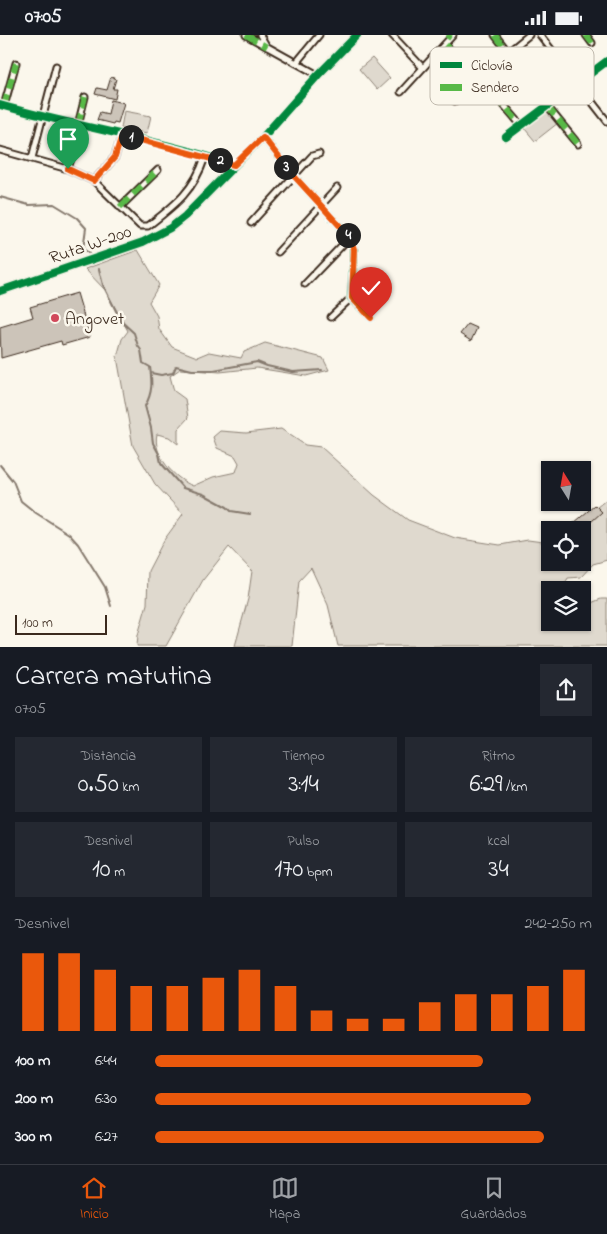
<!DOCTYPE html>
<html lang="es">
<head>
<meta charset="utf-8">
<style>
	:root { --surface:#171b24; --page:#242831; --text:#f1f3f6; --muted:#9ea1a6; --line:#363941; --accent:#ea580c }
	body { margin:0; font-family:"Indie Flower",sans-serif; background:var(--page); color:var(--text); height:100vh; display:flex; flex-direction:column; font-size:19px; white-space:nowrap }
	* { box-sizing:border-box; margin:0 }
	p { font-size:16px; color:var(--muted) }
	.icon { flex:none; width:28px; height:28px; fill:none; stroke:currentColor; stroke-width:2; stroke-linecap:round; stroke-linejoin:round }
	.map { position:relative; height:612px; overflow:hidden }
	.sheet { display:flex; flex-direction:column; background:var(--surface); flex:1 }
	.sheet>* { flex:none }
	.needle { width:32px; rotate:349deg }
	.controls { position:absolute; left:541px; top:426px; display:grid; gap:10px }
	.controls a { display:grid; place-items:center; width:50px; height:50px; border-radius:0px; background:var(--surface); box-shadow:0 1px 4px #0004; font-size:25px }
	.scale { position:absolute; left:15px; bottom:12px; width:92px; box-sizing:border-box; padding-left:5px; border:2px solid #3b2a1e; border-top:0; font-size:14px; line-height:18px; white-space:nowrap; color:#3b2a1e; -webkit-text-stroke:4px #fbf7ec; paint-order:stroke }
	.pin { position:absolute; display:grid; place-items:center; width:42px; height:42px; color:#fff; margin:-51px -21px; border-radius:50% 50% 50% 0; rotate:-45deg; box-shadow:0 0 5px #0007 }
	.pin .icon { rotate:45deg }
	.km { position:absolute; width:25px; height:25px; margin:-12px; border-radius:50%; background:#222; color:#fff; font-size:14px; line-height:25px; text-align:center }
	.round { display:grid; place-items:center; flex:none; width:52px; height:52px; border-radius:0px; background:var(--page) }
	.headline { display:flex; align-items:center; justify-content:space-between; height:85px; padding:0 15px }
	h1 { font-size:28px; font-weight:600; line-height:38px }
	.metrics { display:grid; grid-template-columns:repeat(3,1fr); gap:8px; height:85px; padding:5px 15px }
	.metrics div { display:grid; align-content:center; border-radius:0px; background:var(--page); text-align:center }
	.metrics b { font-size:25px; font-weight:600 }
	.metrics small { font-size:14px; font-weight:400 }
	.metrics p { font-size:14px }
	.chart { height:140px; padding:10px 15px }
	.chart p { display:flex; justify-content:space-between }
	.chart svg { width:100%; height:90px; margin-top:5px; stroke:var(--accent); stroke-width:6 }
	ul { padding:0 15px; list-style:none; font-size:16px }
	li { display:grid; grid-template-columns:80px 60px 1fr; align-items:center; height:38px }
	li i { height:12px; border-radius:6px; background:var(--accent) }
	.status { display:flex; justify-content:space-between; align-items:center; height:35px; padding:0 25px; background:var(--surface); direction:ltr }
	.status svg { height:14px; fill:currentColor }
	.menu { display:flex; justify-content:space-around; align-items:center; height:70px; border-top:1px solid var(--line); background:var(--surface); font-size:14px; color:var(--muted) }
	.menu a { display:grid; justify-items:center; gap:2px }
	.menu .active { color:var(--accent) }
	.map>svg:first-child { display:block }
	.green { fill:#dfd9ce; stroke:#8d8276 }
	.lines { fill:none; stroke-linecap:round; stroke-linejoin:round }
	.stream { stroke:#85796d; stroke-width:2 }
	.building { fill:#ccc4b9; stroke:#3b2a1e }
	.minor-casing { stroke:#3b2a1e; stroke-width:9 }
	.tertiary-casing { stroke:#3b2a1e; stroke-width:10 }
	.minor { stroke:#fbf7ec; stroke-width:5 }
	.tertiary { stroke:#fbf7ec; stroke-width:6 }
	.quiet { stroke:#58b947; stroke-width:6; stroke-dasharray:12 6; stroke-linecap:butt }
	.cycleway-casing { stroke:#fbf7ec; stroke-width:11 }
	.cycleway { stroke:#00873e; stroke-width:8 }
	.route-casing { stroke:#fff; stroke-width:10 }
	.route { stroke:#ea580c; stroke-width:6 }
	.poi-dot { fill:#d1495b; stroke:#fbf7ec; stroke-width:2 }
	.labels { text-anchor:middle; stroke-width:5; stroke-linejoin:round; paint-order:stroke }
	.street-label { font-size:18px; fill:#3b2a1e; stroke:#fbf7ec }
	.poi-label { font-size:18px; fill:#3b2a1e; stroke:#fbf7ec; text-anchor:start }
	.key { fill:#fbf7ec; stroke:#c1baae; stroke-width:1 }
	.key-label { font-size:14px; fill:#3b2a1e }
</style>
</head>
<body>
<div class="status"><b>07:05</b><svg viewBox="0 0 49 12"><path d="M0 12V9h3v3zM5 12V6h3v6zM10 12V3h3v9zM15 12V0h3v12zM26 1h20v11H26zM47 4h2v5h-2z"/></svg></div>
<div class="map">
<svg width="607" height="612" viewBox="0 0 607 612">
	<rect width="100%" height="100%" fill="#fbf7ec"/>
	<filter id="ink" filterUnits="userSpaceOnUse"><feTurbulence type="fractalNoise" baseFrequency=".02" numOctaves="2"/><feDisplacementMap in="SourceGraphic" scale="10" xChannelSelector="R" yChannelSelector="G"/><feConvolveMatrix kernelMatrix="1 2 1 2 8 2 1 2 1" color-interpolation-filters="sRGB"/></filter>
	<g filter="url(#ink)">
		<path class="green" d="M372 23 390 43 377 55 359 34Z
			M124 76 151 81 147 98 121 93Z
			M548 76 558 88 535 106 525 94Z
			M138 215 159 250 149 267 157 281 159 294 172 312 197 322 209 317 241 323 244 317 265 308 323 323 329 335 306 341 257 333 220 337 180 334 170 341 174 356 185 364 188 383 178 394V409L169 402 157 399C152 420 175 444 193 451L213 442 236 437 239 428 235 421 217 413 213 402 220 396 246 398 281 394 305 410 321 412 374 460 408 485 455 503 500 510 528 505 550 508V528H582V495H580L583 493 591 477 607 464V525L593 529 581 542 568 543 563 552 569 555H550V588H582L583 563 591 568 601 564H607V611H338L328 570 311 533 299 546 292 611H235L248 564 252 536 229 512 203 545 166 611H137L138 600 147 569 148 536 164 505 183 479 155 449 133 411 117 322 122 304 128 296 106 256 85 234Z"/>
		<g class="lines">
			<path class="stream" d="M0 162 29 170 54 169 77 183 86 193 83 214 89 218
				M99 234 103 250 121 286 134 298 138 311 141 315 143 328 150 332C152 347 153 357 145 371L151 393 153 408 159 419 161 428 183 453 203 459 227 472 231 476 250 479
				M151 338 161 340 173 338 176 331 192 335H214L257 327 267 331 293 337 322 335
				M0 430 13 446 21 466 36 478 69 499 78 509 105 552 111 571"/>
		</g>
		<path class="building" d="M111 42 116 44 113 54H117L115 64 95 59 97 53 107 55Z
			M111 65 124 68 118 88 114 87 113 89 97 85 100 77 108 79Z
			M77 258 90 302 62 310 61 306 1 323 0 292 33 282 30 272Z
			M468 289 477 293 471 306 460 299Z
			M595 470 602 477 582 495H581L574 488Z"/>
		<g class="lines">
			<defs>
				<path id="minor" d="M246 0 318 40
					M260 0 267 12
					M392 0 423 33
					M495 0 537 55
					M540 0 607 86
					M586 0 592 8
					M445 10 479 41 521 90
					M296 28 319 0
					M401 57 453 0
					M455 66 479 41 529 0
					M0 70C77 92 158 104 235 130
					M4 71 16 28
					M547 71 578 109
					M78 90 85 62
					M263 102 294 141 350 202 354 214 351 263 371 283
					M506 102 607 26
					M0 115 68 134 94 146 140 191H148C175 170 194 156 205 122
					M32 123 56 31
					M68 134 72 120
					M94 146 115 122 122 100
					M120 172 158 135
					M251 188 312 121 319 119
					M278 217 337 153
					M305 249 350 202
					M331 282 351 263"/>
				<path id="tertiary" d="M0 256 143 207 170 193 185 181 235 130 263 102 318 40 357 0"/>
			</defs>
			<use href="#minor" class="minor-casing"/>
			<use href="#tertiary" class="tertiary-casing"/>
			<use href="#minor" class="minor"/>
			<use href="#tertiary" class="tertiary"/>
			<path class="quiet" d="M246 0 267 12
				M447 0 451 3
				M495 0 537 55
				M586 0 592 8
				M445 10 479 41 521 90
				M4 71 16 28
				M547 71 578 109
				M78 90 85 62
				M68 134 72 120
				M120 172 158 135"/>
			<defs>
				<path id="cycleway" d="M0 70C77 92 158 104 235 130
					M263 102 294 141 350 202 354 214 351 263 371 283
					M506 102 607 26
					M0 256 143 207 170 193 185 181 235 130 263 102 318 40 357 0"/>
			</defs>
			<use href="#cycleway" class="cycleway-casing"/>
			<use href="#cycleway" class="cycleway"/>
		</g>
	</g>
	<g class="lines" filter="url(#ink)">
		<defs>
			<path id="route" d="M68 134 94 146 115 122 122 100 234 130 263 102 294 141 350 202 354 214 352 263 371 283"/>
		</defs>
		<use href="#route" class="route-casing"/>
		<use href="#route" class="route"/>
	</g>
	<circle class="poi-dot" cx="55" cy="283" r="5"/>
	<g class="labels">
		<g class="street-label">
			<text transform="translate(90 209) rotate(-19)" y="6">Ruta W-200</text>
		</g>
		<g class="poi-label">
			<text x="65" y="289">Angovet</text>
		</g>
	</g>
	<rect x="430" y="12" width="164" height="58" rx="8" class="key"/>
	<rect x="440" y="27" width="22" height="6" fill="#00873e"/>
	<rect x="440" y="49" width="22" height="7" fill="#58b947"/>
	<g class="key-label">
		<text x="471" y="35">Ciclovía</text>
		<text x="471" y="57">Sendero</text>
	</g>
</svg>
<div class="controls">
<a><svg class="needle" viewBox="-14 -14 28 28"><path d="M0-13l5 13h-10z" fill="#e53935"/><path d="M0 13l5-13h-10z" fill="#9ea1a6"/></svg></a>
<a><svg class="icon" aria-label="locate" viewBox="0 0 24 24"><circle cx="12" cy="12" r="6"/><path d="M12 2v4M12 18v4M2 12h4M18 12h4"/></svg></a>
<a><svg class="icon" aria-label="layers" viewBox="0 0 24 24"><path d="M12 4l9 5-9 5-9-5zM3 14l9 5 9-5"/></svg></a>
</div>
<div class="scale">100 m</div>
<div class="pin" style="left:68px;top:134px;background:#1e9e55"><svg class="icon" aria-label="arrive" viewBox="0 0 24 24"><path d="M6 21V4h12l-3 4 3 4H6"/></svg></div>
<div class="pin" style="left:371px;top:283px;background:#d93025"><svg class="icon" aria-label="check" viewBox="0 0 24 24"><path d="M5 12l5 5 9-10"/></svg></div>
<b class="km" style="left:131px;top:102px">1</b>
<b class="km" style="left:220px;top:125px">2</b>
<b class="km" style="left:286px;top:132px">3</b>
<b class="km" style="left:348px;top:200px">4</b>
</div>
<section class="sheet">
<div class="headline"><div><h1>Carrera matutina</h1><p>07:05</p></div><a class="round"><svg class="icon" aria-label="share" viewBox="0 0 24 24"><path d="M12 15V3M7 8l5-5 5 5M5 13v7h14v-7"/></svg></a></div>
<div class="metrics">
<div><p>Distancia</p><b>0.50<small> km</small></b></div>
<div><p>Tiempo</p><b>3:14</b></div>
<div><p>Ritmo</p><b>6:29<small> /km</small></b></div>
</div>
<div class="metrics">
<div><p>Desnivel</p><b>10<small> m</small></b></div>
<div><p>Pulso</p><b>170<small> bpm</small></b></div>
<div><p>kcal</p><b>34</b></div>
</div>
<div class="chart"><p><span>Desnivel</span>242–250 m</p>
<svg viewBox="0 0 160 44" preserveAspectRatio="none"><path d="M5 44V6M15 44V6M25 44V14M35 44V22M45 44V22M55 44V18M65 44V14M75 44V22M85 44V34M95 44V38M105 44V38M115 44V30M125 44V26M135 44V26M145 44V22M155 44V14"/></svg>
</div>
<ul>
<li><b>100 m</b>6:44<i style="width:75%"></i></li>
<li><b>200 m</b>6:30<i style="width:86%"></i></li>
<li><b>300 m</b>6:27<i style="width:89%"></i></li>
</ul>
</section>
<nav class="menu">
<a class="active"><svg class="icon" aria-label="home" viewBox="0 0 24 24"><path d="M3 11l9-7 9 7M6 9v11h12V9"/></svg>Inicio</a>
<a><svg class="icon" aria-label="map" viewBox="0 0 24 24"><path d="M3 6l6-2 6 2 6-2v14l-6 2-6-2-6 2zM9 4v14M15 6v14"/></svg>Mapa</a>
<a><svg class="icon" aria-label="saved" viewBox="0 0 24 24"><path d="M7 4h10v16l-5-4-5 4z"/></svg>Guardados</a>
</nav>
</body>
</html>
